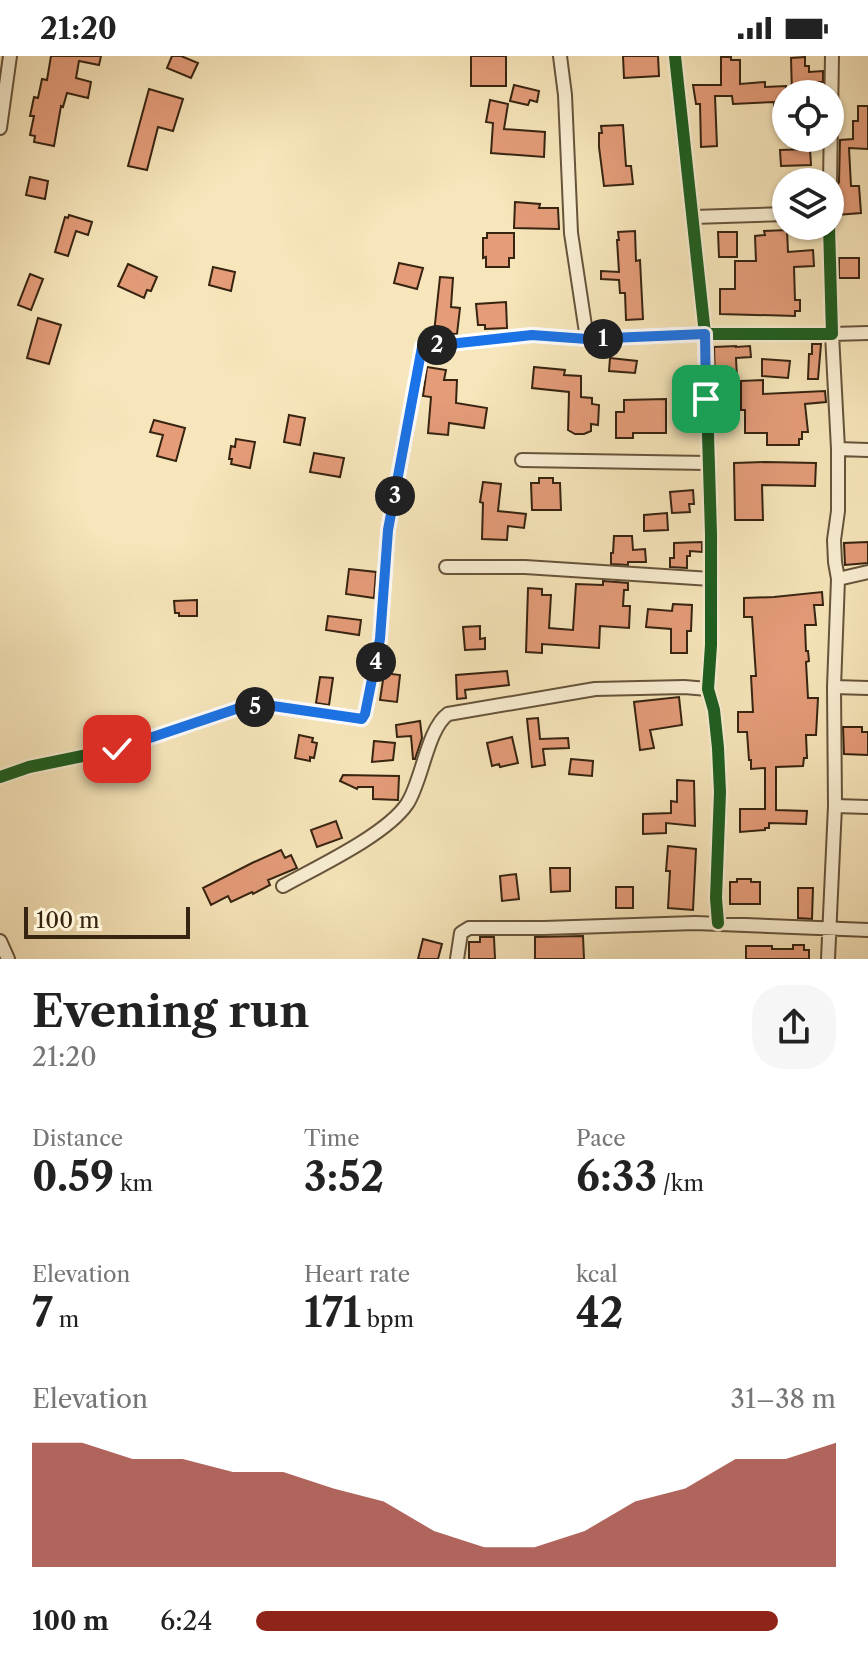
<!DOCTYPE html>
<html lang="en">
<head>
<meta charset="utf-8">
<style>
	:root { --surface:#fff; --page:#f6f6f6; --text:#222; --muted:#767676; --accent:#8f2418 }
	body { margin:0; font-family:"Libre Caslon Text",serif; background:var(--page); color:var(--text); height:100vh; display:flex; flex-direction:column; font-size:30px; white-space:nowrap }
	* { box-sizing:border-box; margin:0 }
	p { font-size:26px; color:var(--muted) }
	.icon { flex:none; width:44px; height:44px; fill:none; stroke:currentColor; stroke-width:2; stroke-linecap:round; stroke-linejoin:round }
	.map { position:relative; height:903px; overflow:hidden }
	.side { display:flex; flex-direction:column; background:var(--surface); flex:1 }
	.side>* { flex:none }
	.tools { position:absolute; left:772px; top:24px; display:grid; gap:16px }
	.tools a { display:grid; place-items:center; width:72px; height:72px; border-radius:50%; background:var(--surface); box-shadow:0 2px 6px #0004; font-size:40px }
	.scale { position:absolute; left:24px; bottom:20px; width:166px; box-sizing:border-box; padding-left:8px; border:4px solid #362310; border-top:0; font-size:22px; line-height:28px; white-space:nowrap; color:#362310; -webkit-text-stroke:6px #faefd3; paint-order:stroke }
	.pin { position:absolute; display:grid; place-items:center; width:68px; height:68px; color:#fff; margin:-34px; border-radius:16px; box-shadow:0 4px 12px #0006 }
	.km { position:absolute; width:40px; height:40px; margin:-20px; border-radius:50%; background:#222; color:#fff; font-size:22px; line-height:40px; text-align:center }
	.round { display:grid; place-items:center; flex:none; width:84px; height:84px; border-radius:32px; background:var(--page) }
	.head { display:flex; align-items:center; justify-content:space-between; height:136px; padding:0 32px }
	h1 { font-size:44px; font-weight:700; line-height:60px }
	.stats { display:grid; grid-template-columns:repeat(3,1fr); gap:12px; height:136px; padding:8px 32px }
	.stats div { display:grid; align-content:center }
	.stats b { font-size:40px; font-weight:700 }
	.stats small { font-size:22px; font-weight:400 }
	.stats p { font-size:22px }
	.chart { height:224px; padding:16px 32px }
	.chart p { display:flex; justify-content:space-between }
	.chart svg { width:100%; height:144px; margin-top:8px; fill:var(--accent); opacity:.7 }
	ul { padding:0 32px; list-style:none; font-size:26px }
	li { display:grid; grid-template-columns:128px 96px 1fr; align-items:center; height:60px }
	li i { height:20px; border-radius:10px; background:var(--accent) }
	.status { display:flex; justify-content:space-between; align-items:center; height:56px; padding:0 40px; background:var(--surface); direction:ltr }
	.status svg { height:22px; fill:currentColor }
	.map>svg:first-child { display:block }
	.building { fill:#e49c79; stroke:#362310; stroke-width:2 }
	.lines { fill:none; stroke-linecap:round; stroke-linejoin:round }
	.minor-casing { stroke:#66543b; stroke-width:16 }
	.minor { stroke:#faefd3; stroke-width:12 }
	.cycleway-casing { stroke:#faefd3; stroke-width:17 }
	.cycleway { stroke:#1b5e20; stroke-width:12 }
	.route-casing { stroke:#fff; stroke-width:16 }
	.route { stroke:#1a73e8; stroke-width:10 }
</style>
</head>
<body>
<div class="status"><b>21:20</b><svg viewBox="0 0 49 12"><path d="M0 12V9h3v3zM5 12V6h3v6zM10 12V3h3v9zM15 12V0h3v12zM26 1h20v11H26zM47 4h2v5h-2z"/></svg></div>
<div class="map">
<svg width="868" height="903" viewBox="0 0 868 903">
	<rect width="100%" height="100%" fill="#f7e6bb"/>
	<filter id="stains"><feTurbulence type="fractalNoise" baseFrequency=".0025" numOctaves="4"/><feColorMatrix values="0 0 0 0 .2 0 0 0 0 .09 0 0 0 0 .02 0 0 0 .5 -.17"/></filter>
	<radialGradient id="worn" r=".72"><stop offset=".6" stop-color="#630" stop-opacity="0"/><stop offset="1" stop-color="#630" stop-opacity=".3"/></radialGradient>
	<path class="building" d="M51 0H101L99 9 79 5 76 22 91 26 88 42 67 37 63 51 61 50 54 90 34 86 35 80 30 79 34 60H30L34 41 38 42 42 23 47 24Z
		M172 0H181L198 7 191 22 167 12Z
		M471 0H506V30H471Z
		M623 0H658L659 20 624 22Z
		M721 1H731V4H740V28L765 26V31L786 30V61H774V46L733 48 732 40H715L717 90 701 91 700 48H696L693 29H721Z
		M805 1V10H809V16L823 15V26H808V38H792L791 2Z
		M514 29 539 35 537 46 530 44 528 49 510 45Z
		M149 33 183 43 173 75 158 71 147 114 128 110Z
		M490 44 508 48 504 73 545 76 544 101 491 97 493 67 486 66Z
		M858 50H868V93L849 92 851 130H859L861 157 837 159 836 133 839 126 840 84 853 83V65H858Z
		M623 69 626 110H631L633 128 604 130 599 91V77H602L601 70Z
		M810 93 811 109 781 110 780 94Z
		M30 121 48 125 45 143 26 139Z
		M515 146 540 148 539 152H558L559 173 514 172Z
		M69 159 92 166 88 179 76 175 68 200 55 196 65 161 68 162Z
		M787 174 788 196 813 194 814 210 794 211 795 244H800V255H795V260L720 258V233H735V205H756L755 180 765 179 764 175Z
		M635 175 636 205 640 204 643 263 626 264 625 237H620L619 224 601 223V215L619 216 617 184H619L618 176Z
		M718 176H737V201H719Z
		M487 177H514V202H509V211H486V201L483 202V182H487Z
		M839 202H859V222H839Z
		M399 207 423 212 417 233 394 227Z
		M128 208 157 221 151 235 147 234 144 242 118 230Z
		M213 211 235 216 231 235 209 229Z
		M30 218 43 223 31 254 18 249Z
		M440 221 453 222 451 251 460 252 457 278 434 277Z
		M506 246 507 272 485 273V269H478L476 248Z
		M38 262 61 269 49 308 27 302Z
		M812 288H821L818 323H808L809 298H812Z
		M736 290V291L750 290 751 301 736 302 737 322H715L714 291Z
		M610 302 637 305 635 317 609 315Z
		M762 303 790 305 788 322 762 320Z
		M427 311 446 314 444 324H457L456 347 487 352 484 372 449 367 448 379 428 377 431 341 423 340Z
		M534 311 565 314 564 319 581 320V341L592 342V348L599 349 598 369 591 368V375L584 378H575L568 374 569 336 532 332Z
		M763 324V338L825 335 826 346 805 348 808 376H802V383H799V389H767V377H745V354H741V325Z
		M666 343V377H633V382H616V356H624V344Z
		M289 359 305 362 300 389 284 386Z
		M154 364 185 372 176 405 157 400 163 379 150 376Z
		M236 383 255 386 250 412 231 408 232 403H229L231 390 235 391Z
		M314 397 344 402 340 421 310 416Z
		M766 406 816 407 815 430 762 429 763 464H735L734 407Z
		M539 422H553V427H560L561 454H532L531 427H539Z
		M483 426 501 428 498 455 526 458 524 472 508 470 507 484 482 483 483 447 480 446Z
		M693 434 694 448H689L690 456 672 457 670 436Z
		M667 457 668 474 644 475V459Z
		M614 480H632L633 494 645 493 646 506H628V509L611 508V497H613Z
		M702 486V496L690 495V500H687V512L670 511V502H674V487Z
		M868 486V507L845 509 844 487Z
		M349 513 376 516 374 542 346 538Z
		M603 525 628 527V534H624L623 550H630L629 572 600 570 599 592 542 588V597L526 596 528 532 542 533V539H551L549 572 573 574 576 528 603 529Z
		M822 536 823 549H814L816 569H805L806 595H808L809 605 806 606 808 642H818L816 679H806L807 702H804L803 710 776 711V754L807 755 806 768 769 767V772H765V774L740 776V753H765V712L751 713V704H749L747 676H738V656H753L751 620H756L752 561H744V542L774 541Z
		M197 544V560H179V557H175L174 545Z
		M673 548 692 549 691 575H687V597H671V573L646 571 648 553 672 555Z
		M328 560 361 564 359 579 326 574Z
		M480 570V583L485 582V593L465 594 463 571Z
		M507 615 509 629 465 634 466 642 457 643 456 619Z
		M384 617 400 619 397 646 380 644Z
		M320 621 333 622 329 649 316 647Z
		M679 641 682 669 650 674 654 692 640 694 634 646Z
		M538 662 540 683 568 682 569 692 543 693 545 709 532 711 527 663Z
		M420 665 422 682 415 703H413L411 680 397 681 396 669Z
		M843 671H862V676H868V699L844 698Z
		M299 679 313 682 312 686 317 687 314 702 310 701V705L295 702Z
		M512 681 518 707 500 711 499 708 492 710 487 687Z
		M374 685 395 687 393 704 372 706Z
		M571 703 593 705 592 720 569 718Z
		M343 719 399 720 398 744 373 743V731H358L357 733 340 725Z
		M677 724 694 725 695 770 666 767V777L643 778V758L671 757V745L677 746Z
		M336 765 342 782 317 791 311 774Z
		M668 790 696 793 693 854 668 852 670 815H666Z
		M281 794 285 802 291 799 297 812 268 824 270 829 253 838 252 836 231 846 228 840 211 849 203 832 252 807Z
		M550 812H570V835L551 836Z
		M516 818 519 843 502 845 500 820Z
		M737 823H751V826H760V848H730V826H737Z
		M616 831H633V852H616Z
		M798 832H813L812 863 798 862Z
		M583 880 584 903H535V881Z
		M480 881H494L495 903H469V886H480Z
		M423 883 442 888 438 903H418Z
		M793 889H804V894H809V903H746V890H772V893H793Z"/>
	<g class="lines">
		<defs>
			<path id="minor" d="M560 0 565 39 571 177 587 283
				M675 0 705 278 711 478V589L708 633 714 654 718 692 720 736 716 842 718 867
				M0 72 10 0
				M830 126 832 0
				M693 161 786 158
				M838 393 868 394
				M522 404 707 407
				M446 511H525L711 523
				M838 523 868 516
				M834 631 868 632
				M0 721 29 711 117 693 239 652 273 650 362 663 365 658 380 583 388 474 422 291 532 279 587 283 705 278H832L829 170
				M835 750 868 751
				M283 830C317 811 386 779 407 748 422 726 427 673 448 658L595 633 684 631 708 633
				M0 885 8 903
				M457 903 461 877 469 872H544L695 867 868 874
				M828 903 835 750 834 631 838 523 835 506 834 484 838 455V393L832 278 868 277"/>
		</defs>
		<use href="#minor" class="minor-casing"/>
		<use href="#minor" class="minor"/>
		<defs>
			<path id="cycleway" d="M675 0 705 278 711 478V589L708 633 714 654 718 692 720 736 716 842 718 867
				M0 721 29 711 117 693 239 652 273 650 362 663 365 658 380 583 388 474 422 291 532 279 587 283 705 278H832L829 170"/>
		</defs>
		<use href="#cycleway" class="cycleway-casing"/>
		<use href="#cycleway" class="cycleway"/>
	</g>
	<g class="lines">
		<defs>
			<path id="route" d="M117 693 239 652 273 650 362 663 365 658 380 583 388 474 422 291 532 279 587 283 705 278 706 343"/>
		</defs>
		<use href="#route" class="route-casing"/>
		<use href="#route" class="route"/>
	</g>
	<rect width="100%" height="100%" filter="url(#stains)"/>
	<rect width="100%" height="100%" fill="url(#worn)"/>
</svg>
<div class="tools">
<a><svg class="icon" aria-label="locate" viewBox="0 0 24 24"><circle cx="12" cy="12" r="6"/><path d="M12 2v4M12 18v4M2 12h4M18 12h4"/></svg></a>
<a><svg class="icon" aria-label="layers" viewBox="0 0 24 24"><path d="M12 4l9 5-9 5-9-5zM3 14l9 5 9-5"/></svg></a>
</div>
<div class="scale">100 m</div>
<div class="pin" style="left:706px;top:343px;background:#1e9e55"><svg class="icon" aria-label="arrive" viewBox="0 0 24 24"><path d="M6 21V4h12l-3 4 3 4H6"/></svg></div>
<div class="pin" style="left:117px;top:693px;background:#d93025"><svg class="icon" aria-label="check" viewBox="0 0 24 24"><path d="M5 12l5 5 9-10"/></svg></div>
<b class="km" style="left:603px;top:283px">1</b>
<b class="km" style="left:437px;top:289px">2</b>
<b class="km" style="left:395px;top:440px">3</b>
<b class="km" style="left:376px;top:606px">4</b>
<b class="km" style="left:255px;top:651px">5</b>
</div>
<section class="side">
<div class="head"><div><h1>Evening run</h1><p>21:20</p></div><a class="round"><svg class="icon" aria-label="share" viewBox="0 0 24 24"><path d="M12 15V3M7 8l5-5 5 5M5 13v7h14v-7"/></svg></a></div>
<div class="stats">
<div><p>Distance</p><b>0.59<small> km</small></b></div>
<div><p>Time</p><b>3:52</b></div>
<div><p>Pace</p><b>6:33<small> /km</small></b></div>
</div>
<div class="stats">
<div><p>Elevation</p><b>7<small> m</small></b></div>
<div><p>Heart rate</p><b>171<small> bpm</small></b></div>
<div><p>kcal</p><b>42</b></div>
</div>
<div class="chart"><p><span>Elevation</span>31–38 m</p>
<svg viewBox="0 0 160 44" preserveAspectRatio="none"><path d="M0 44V6L10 6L20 11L30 11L40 15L50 15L60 20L70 24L80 33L90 38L100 38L110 33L120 24L130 20L140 11L150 11L160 6V44z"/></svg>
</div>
<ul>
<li><b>100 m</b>6:24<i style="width:90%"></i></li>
</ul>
</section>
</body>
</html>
